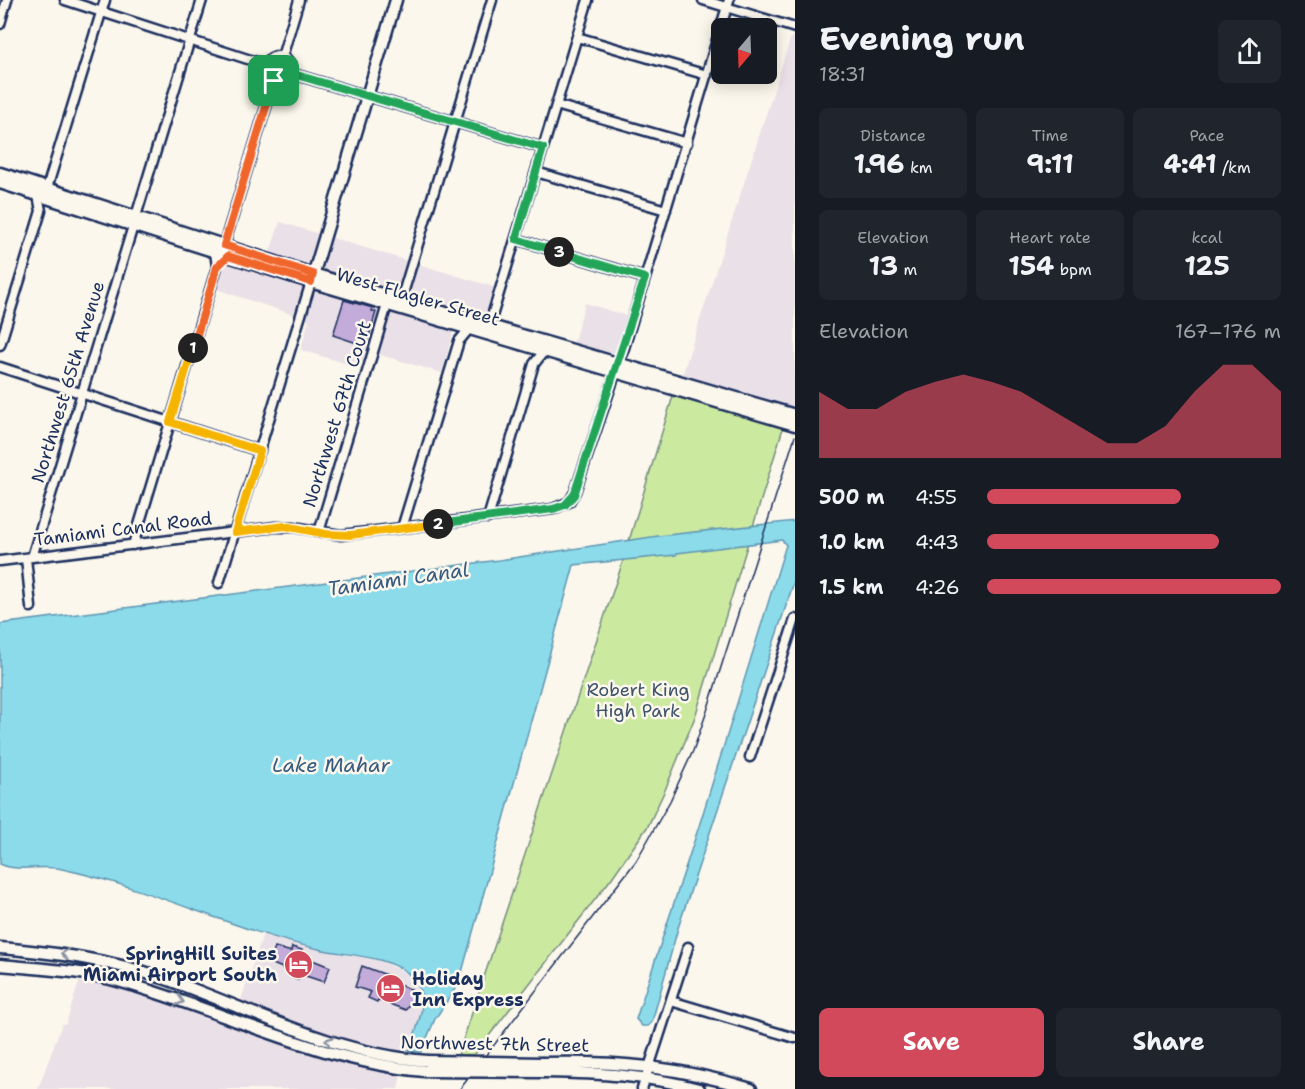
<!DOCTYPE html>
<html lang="en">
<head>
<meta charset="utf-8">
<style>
	:root { --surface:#171b24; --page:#20242c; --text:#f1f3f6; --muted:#9ea1a6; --accent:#d1495b }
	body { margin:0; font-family:"Shantell Sans",sans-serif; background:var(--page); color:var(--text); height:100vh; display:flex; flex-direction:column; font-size:22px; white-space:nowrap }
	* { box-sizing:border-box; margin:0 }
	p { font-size:20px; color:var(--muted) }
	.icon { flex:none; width:33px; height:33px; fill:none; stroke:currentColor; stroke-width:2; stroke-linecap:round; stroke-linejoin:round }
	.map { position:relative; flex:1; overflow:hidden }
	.side { display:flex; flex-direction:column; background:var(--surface); width:510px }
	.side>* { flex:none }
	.needle { width:39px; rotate:199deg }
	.buttons { position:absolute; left:711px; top:18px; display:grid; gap:12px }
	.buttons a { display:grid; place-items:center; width:66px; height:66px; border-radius:9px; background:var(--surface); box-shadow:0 3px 15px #0003; font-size:30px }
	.pin { position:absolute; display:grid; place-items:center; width:51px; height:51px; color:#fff; margin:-26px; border-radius:12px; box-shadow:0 3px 9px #0006 }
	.km { position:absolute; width:30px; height:30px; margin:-15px; border-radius:50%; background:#222; color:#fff; font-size:16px; line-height:30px; text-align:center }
	.round { display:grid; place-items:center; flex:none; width:63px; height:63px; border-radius:9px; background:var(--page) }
	.headline { display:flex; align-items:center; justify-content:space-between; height:102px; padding:0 24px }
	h1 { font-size:33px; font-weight:700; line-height:45px }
	.metrics { display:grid; grid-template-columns:repeat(3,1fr); gap:9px; height:102px; padding:6px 24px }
	.metrics div { display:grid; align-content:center; border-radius:9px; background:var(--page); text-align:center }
	.metrics b { font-size:26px; font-weight:700 }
	.metrics small { font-size:16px; font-weight:400 }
	.metrics p { font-size:16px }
	.chart { height:168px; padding:12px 24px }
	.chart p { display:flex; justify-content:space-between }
	.chart svg { width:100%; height:108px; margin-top:6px; fill:var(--accent); opacity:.7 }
	.cta { display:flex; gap:12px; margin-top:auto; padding:12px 24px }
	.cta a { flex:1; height:69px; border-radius:9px; background:var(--accent); color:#fff; font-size:24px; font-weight:700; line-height:69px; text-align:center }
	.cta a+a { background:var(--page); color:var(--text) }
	ul { padding:0 24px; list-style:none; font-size:20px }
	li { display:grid; grid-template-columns:96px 72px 1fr; align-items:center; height:45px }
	li i { height:15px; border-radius:8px; background:var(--accent) }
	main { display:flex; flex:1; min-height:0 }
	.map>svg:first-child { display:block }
	.built { fill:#eae0e7 }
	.green { fill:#cce9a0; stroke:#748c7f; stroke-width:1.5 }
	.water { fill:#8cdbea; stroke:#5f96b2; stroke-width:1.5 }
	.building { fill:#c4acda; stroke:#1b2f5e; stroke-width:1.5 }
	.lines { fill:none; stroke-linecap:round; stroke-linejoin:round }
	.minor-casing { stroke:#1b2f5e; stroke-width:13 }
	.major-casing { stroke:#1b2f5e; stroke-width:15 }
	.minor { stroke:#fbf7ec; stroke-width:8 }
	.major { stroke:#fbf7ec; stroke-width:10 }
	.rail { stroke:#1b2f5e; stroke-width:1.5 }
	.major-bridge-casing { stroke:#1b2f5e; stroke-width:15; stroke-linecap:butt }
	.major-bridge { stroke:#fbf7ec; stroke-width:10 }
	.oneway { stroke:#8b93a5 }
	.split-1-casing { stroke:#fff; stroke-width:12 }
	.split-2-casing { stroke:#fff; stroke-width:12 }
	.split-3-casing { stroke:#fff; stroke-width:12 }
	.split-4-casing { stroke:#fff; stroke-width:12 }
	.split-1 { stroke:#f0652b; stroke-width:8 }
	.split-2 { stroke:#f5b400; stroke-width:8 }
	.split-3 { stroke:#22a559; stroke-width:8 }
	.split-4 { stroke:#22a559; stroke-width:8 }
	.labels { text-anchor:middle; stroke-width:5; stroke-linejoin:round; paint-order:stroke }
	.street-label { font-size:18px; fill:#1b2f5e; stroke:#fbf7ec }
	.park-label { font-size:18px; fill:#3e546b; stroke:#fbf7ec }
	.poi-label { font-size:18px; font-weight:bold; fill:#1b2f5e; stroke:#fbf7ec; text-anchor:end }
	.water-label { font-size:20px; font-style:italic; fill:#375a81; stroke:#fbf7ec }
</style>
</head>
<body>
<main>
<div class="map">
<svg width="795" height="1089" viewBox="0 0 795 1089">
	<rect width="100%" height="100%" fill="#fbf7ec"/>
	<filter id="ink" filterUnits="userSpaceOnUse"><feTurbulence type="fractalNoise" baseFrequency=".0167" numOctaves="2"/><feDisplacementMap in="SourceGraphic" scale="12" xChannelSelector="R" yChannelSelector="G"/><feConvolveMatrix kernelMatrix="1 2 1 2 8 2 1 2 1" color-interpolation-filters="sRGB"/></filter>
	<g filter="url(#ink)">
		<path class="built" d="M791 37 795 38V410L682 376Z
			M280 222 497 288 488 317 485 320 458 314 442 373 367 351 361 368 301 350 309 320 216 289 226 264 232 263 263 273Z
			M585 303 627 316 615 352 611 355 605 356 573 345Z
			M263 934 322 950 381 961 410 975 418 987 424 1005 407 1055 363 1047 240 1003Z
			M94 981 224 1021 337 1061 401 1074 398 1089H38L62 1024H66L79 982Z"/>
		<path class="green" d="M673 396 783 428 695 717 665 790 648 826 611 879 474 1055H458L621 567Z"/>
		<path class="water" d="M795 521V579L678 928 652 1022 648 1026H642L636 1019 700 823 786 545 782 540C748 544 712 549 677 553L676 555 574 565 459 983 435 1019 421 1052 409 1051C416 1027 432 1001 413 978 395 957 349 955 323 950 234 931 152 888 62 869 42 864 19 873 0 864V624L499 560 658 536Z"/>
		<path class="building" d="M344 300 373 308 372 311 376 312 368 339 365 338 363 345 333 335Z
			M275 947 288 951H291L292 947 302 950 300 955 330 967 324 982 300 974 298 980 293 978 295 973 270 963Z
			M362 966 392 977 390 982 413 990 411 994 414 995 406 1010 378 1000 377 1002 368 998 371 992 355 987Z"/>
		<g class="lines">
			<defs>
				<path id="minor" d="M65 0 266 65
					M703 0 795 28
					M0 24 7 0
					M577 37 707 75
					M265 69a13 13 0 1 1 26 0a13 13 0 1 1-26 0Z
					M282 57 299 0
					M290 73 543 148
					M556 105 687 143
					M536 172 666 210
					M47 188 105 0
					M516 239 645 278
					M224 245 274 81
					M401 300 492 0
					M489 326 588 0
					M0 345 41 211 38 195
					M0 367 260 451
					M488 518 534 364 544 351
					M402 528 459 341 469 329
					M319 532 387 305
					M133 545 217 267 215 252
					M32 557 202 0
					M26 558 31 607
					M0 561 275 527H294L341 535 402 528 553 509 569 502 575 492 624 348 729 0
					M219 583 311 282
					M750 757 795 619
					M671 1001 795 1038
					M642 1089 688 947"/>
				<path id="major" d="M0 173 313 274 795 415
					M0 183 297 278 795 425
					M312 279 396 0
					M0 948C59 953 110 960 166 979 252 1010 335 1054 427 1061
					M0 965C39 969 79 970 118 981 220 1009 317 1061 424 1071
					M543 1063C617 1061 680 1067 751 1089
					M544 1072C597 1073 647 1075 699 1089"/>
			</defs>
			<use href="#minor" class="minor-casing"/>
			<use href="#major" class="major-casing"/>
			<use href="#minor" class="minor"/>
			<use href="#major" class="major"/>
			<path class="rail" d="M460 1089 636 861 670 801 693 751 707 711 795 436"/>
			<defs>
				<path id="major-bridge" d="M427 1061 543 1063
					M424 1071 544 1072"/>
			</defs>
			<use href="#major-bridge" class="major-bridge-casing"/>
			<use href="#major-bridge" class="major-bridge"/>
		</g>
		<defs><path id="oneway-chevron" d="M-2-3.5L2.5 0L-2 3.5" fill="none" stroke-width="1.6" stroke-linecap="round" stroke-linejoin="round" transform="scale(1.5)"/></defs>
		<g class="oneway">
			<use href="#oneway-chevron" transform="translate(65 954) rotate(-174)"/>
			<use href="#oneway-chevron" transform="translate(180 1001) rotate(18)"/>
			<use href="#oneway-chevron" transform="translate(329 1041) rotate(-161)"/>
		</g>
	</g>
	<g class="lines" filter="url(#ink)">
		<defs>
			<path id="split-1" d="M193 348 217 267 228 256 311 282 313 274 224 245 274 81"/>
			<path id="split-2" d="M193 348 170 422 260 451 235 532 285 526 326 534 350 535 438 524"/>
			<path id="split-3" d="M438 524 553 509 565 505 574 495 645 278 559 252"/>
			<path id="split-4" d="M274 81 284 80 290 73 543 148 516 239 559 252"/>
		</defs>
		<use href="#split-1" class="split-1-casing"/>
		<use href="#split-2" class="split-2-casing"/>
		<use href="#split-3" class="split-3-casing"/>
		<use href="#split-4" class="split-4-casing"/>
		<use href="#split-1" class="split-1"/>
		<use href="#split-2" class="split-2"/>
		<use href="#split-3" class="split-3"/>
		<use href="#split-4" class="split-4"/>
	</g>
	<defs>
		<symbol id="hotel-disc" viewBox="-11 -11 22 22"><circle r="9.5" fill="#d1495b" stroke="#fbf7ec"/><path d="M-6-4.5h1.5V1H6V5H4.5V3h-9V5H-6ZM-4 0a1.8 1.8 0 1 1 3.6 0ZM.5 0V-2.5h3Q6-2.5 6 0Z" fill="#fff"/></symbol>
	</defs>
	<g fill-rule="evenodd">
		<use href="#hotel-disc" x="282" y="948" width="33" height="33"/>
		<use href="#hotel-disc" x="374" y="972" width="33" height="33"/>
	</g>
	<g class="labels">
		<g class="street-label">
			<text transform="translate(418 297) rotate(16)" y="6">West Flagler Street</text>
			<text transform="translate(68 382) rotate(-73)" y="6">Northwest 65th Avenue</text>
			<text transform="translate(337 414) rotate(-73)" y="6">Northwest 67th Court</text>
			<text transform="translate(123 529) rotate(-7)" y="6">Tamiami Canal Road</text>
			<text transform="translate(495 1044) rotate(1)" y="6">Northwest 7th Street</text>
		</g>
		<g class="park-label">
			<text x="638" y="696">Robert King<tspan x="638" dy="21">High Park</tspan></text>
		</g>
		<g class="poi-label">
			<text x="277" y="960">SpringHill Suites<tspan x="277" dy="21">Miami Airport South</tspan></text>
			<text x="412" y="985" text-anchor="start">Holiday<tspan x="412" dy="21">Inn Express</tspan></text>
		</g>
		<g class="water-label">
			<text transform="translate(398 579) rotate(-8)" y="7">Tamiami Canal</text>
			<text x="331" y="772">Lake Mahar</text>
		</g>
	</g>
</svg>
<div class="buttons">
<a><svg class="needle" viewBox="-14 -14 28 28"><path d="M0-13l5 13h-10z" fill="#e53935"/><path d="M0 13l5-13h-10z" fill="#9ea1a6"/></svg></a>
</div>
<div class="pin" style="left:274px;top:81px;background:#1e9e55"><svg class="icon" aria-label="arrive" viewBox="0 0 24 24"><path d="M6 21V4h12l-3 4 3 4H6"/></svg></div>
<b class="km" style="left:193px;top:348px">1</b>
<b class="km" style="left:438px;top:524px">2</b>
<b class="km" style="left:559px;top:252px">3</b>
</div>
<section class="side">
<div class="headline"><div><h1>Evening run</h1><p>18:31</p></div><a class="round"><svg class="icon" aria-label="share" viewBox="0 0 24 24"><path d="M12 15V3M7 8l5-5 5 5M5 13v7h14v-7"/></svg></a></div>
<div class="metrics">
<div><p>Distance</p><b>1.96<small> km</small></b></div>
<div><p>Time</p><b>9:11</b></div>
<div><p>Pace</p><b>4:41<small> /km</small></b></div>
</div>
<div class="metrics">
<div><p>Elevation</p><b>13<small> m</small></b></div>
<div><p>Heart rate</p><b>154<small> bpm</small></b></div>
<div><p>kcal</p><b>125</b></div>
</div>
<div class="chart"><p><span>Elevation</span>167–176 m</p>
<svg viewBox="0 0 160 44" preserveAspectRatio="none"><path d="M0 44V17L10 24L20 24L30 17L40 13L50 10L60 13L70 17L80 24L90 31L100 38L110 38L120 31L130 17L140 6L150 6L160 17V44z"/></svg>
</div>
<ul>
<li><b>500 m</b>4:55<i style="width:66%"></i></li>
<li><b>1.0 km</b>4:43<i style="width:79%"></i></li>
<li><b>1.5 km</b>4:26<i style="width:100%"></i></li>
</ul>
<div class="cta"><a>Save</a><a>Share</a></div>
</section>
</main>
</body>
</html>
